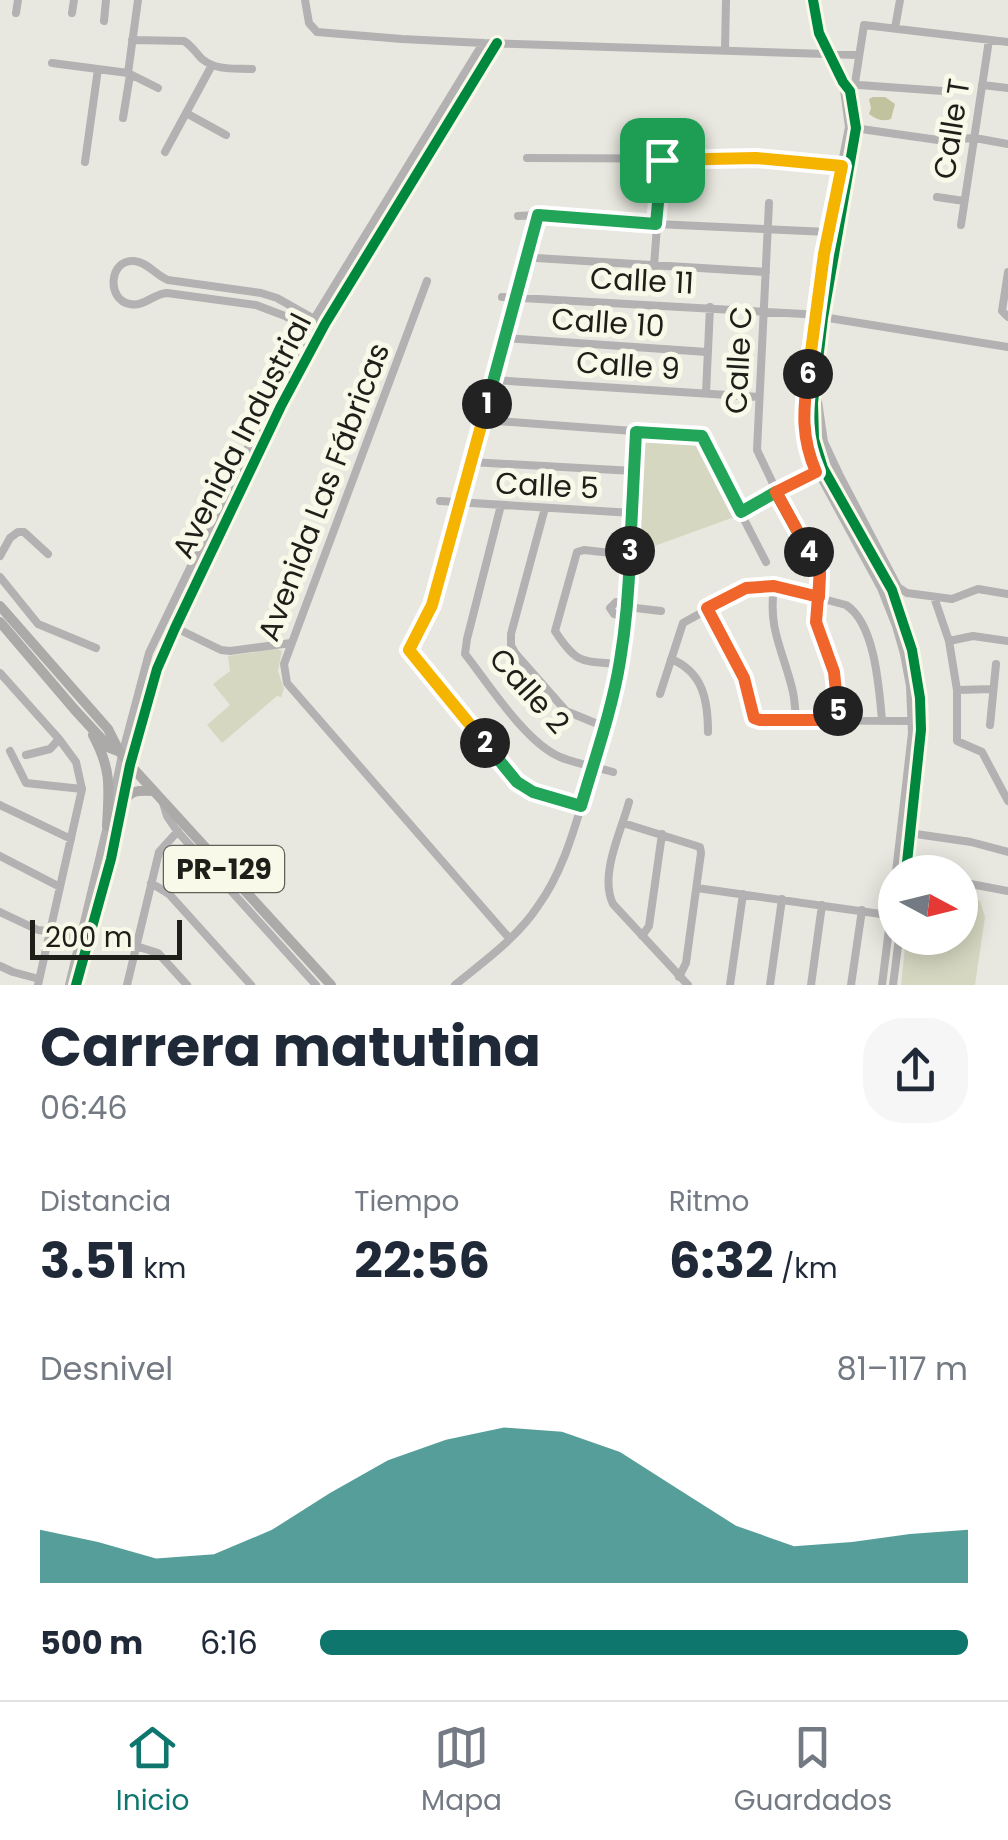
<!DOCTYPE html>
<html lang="es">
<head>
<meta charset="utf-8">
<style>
	:root { --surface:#fff; --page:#f6f6f7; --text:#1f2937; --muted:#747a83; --line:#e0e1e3; --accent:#0f766e }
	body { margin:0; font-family:Poppins,sans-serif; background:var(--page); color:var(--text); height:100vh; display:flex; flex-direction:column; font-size:38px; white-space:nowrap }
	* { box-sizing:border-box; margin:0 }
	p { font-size:32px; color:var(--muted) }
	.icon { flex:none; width:55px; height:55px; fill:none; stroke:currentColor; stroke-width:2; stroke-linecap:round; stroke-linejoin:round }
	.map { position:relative; height:985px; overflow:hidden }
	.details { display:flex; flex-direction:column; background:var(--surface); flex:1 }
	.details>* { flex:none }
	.needle { width:65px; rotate:97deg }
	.tools { position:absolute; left:878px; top:855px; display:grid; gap:20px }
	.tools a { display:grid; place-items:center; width:100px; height:100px; border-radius:50%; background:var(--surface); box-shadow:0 5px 25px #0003; font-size:50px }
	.scale { position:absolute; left:30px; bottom:25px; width:152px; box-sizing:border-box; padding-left:10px; border:5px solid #1e1f19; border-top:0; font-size:28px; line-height:35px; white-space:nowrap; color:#1e1f19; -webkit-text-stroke:8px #f9f9e9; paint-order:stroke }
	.pin { position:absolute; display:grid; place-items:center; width:85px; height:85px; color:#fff; margin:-42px; border-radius:20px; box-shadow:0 5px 15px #0006 }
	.km { position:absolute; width:50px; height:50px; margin:-25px; border-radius:50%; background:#222; color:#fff; font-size:28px; line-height:50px; text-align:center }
	.round { display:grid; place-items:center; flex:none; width:105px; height:105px; border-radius:40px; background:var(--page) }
	.overview { display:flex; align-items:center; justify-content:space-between; height:170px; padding:0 40px }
	h1 { font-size:55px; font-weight:700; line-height:75px }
	.figures { display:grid; grid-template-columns:repeat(3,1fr); gap:15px; height:170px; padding:10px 40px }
	.figures div { display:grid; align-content:center }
	.figures b { font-size:50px; font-weight:700 }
	.figures small { font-size:28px; font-weight:400 }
	.figures p { font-size:28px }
	.chart { height:280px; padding:20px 40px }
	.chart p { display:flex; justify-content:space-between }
	.chart svg { width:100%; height:180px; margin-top:10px; fill:var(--accent); opacity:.7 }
	ul { padding:0 40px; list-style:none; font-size:32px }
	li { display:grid; grid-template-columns:160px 120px 1fr; align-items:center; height:75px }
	li i { height:25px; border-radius:12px; background:var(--accent) }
	.tab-bar { display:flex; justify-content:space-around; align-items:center; height:140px; border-top:2px solid var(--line); background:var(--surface); font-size:28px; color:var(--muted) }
	.tab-bar a { display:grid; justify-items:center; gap:5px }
	.tab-bar .on { color:var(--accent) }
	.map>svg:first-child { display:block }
	.green { fill:#d6d7c1 }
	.water { fill:#c1c29e }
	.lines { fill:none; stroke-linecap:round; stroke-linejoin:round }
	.minor { stroke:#b3b1b1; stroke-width:8 }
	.major { stroke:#aca9a9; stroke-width:10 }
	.cycleway-casing { stroke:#f9f9e9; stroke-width:16 }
	.cycleway { stroke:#00873e; stroke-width:10 }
	.split-1-casing { stroke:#fff; stroke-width:20 }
	.split-2-casing { stroke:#fff; stroke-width:20 }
	.split-3-casing { stroke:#fff; stroke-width:20 }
	.split-4-casing { stroke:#fff; stroke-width:20 }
	.split-5-casing { stroke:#fff; stroke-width:20 }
	.split-6-casing { stroke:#fff; stroke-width:20 }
	.split-7-casing { stroke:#fff; stroke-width:20 }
	.split-1 { stroke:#22a559; stroke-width:12 }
	.split-2 { stroke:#f5b400; stroke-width:12 }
	.split-3 { stroke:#22a559; stroke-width:12 }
	.split-4 { stroke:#22a559; stroke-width:12 }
	.split-5 { stroke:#f0652b; stroke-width:12 }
	.split-6 { stroke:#f0652b; stroke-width:12 }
	.split-7 { stroke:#f5b400; stroke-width:12 }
	.labels { text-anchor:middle; stroke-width:10; stroke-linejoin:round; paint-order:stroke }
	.shield { fill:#f9f9e9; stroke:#606057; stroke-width:2.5 }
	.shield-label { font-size:28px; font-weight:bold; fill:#1e1f19 }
	.street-label { font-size:30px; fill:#1e1f19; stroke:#f9f9e9 }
</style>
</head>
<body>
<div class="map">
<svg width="1008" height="985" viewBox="0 0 1008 985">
	<rect width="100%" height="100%" fill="#e8e8e0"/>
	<path class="green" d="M643 436 700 439 737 516 638 552Z
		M277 649 282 651 278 671 284 689 281 697 277 696 222 743 207 725 230 705 213 684 230 671 228 656Z
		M960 890 980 901 985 917 975 985H901L906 938H960Z"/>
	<path class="water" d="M873 97H885L895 104 891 119C882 122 876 119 869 114L871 108 869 99Z"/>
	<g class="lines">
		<path class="minor" d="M305 0 309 23 317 32 402 39 483 43 858 55
			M813 0 819 33 843 82 850 91 856 128 823 318 813 403 814 439 823 468 892 590 912 650 920 698 921 730 906 872
			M16 13 18 0
			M72 13 74 0
			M104 21 106 0
			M895 28 900 0
			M132 40 184 41C192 46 196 53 202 59 217 71 234 68 252 69
			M725 50 726 0
			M52 63 128 73 158 88
			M128 73 138 0
			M843 82 849 127 824 254 810 357 803 424 807 452 881 588 896 626 904 654 910 686 912 733 896 872
			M982 85 1008 88
			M943 91 859 85 855 83 864 25 1008 42
			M186 113 226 135
			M123 118 130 75
			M854 128 938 140 975 138 1008 144
			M165 152 212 65
			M527 158 756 159 842 166
			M85 162 98 69
			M937 197 964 201
			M769 203 757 450 777 492 820 572 819 597 815 611 816 622 833 673 839 720
			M537 215 517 298 432 605 409 650 517 782 533 792 581 806
			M518 216 537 215 656 224 828 232
			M961 225 989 40
			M526 256 536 258 766 272
			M654 266 662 160
			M1008 272 1002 311 1008 317
			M427 281 284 664 287 683 510 939
			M502 297 804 314 1008 347
			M316 320 277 298 261 293 168 280C156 276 148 262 134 261 109 259 106 300 130 304 144 307 153 294 167 293L256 305 285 316 319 335
			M505 338 707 352
			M494 380 759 397
			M706 393 710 307
			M818 401 824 442 839 474 898 587 907 593
			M483 420 701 436 766 562
			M471 462 634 471
			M440 501 632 513
			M501 505 467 639 465 654C489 684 525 742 560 757 577 764 596 767 613 772
			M545 508 511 634V645L515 653 566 711 605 727
			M741 513 820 470
			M0 556 10 538 18 532H24L48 554
			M0 577 38 624 96 648
			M774 586C768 629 782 648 792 688 795 698 795 709 796 720
			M907 593 952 599 978 589 1008 594
			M934 597 949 641 957 690V741L982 752 1008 801
			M627 607 661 611
			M707 608 744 678 754 718 760 720 912 721
			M626 617 614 614 610 608 616 602 627 603
			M172 626 221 650 230 651 291 643
			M949 641 973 636 1008 641
			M671 659C703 672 708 700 708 732
			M620 664C582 661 577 665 555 631L577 552 584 550 630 555
			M0 673 59 739 76 762 82 789 38 985
			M957 690 993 689
			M660 694 683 623 746 588 774 586 846 605C875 623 879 688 882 720
			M990 725 996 664
			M10 751 26 783 82 789
			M26 755 50 749 59 739
			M629 802C621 832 599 875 613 904L688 985
			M163 803 167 816 177 831 316 985
			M0 805 71 839
			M111 808 122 755 149 653 271 400 314 319 483 43
			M623 823 700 847 701 853 686 963 679 977
			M909 833 971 842 1008 852
			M0 856 60 887
			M960 882 1008 891
			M151 883 169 894 251 985
			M697 888 895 916
			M0 912 38 930 85 935
			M50 932 60 940 82 944
			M642 936 649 926 662 834
			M136 946 158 953 187 985
			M0 966 13 972 39 979
			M69 985 108 822
			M76 985 111 859 130 765 157 669 175 628 281 406 325 324 497 43
			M127 985 159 852 178 831
			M455 985C484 961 517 938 538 906 562 873 573 833 585 794 598 750 613 706 621 661 633 586 632 508 636 432
			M730 985 743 894
			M770 985 782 899
			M811 985 822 905
			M851 985 862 910
			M882 985 895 881
			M893 985 899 938"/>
		<path class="major" d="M0 606 108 729 119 751 130 765 331 985
			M0 622 75 710 110 748 118 751
			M93 735C112 770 109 788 107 826
			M123 801C132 790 139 790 153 791"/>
		<defs>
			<path id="cycleway" d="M813 0 819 33 843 82 850 91 856 128 823 318 813 403 814 439 823 468 892 590 912 650 920 698 921 730 906 872
				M76 985 111 859 130 765 157 669 175 628 281 406 325 324 497 43"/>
		</defs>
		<use href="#cycleway" class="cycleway-casing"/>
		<use href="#cycleway" class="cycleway"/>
	</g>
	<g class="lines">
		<defs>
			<path id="split-1" d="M487 404 538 215 656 224 662 160"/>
			<path id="split-2" d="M485 743 409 650 432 605 487 404"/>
			<path id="split-3" d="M485 743 517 782 533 792 581 806C595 758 612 710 620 661 626 625 629 588 630 551"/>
			<path id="split-4" d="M630 551 636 432 702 436 741 512 776 492 809 552"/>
			<path id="split-5" d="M809 552 820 572 819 597 774 586 746 588 707 608 744 678 754 718 760 720H839L838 711"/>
			<path id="split-6" d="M808 374C803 411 801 437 816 472L776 492 820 572 816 622 834 672 838 711"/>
			<path id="split-7" d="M662 160 756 158 842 166 824 254 808 374"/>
		</defs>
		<use href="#split-1" class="split-1-casing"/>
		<use href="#split-2" class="split-2-casing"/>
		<use href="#split-3" class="split-3-casing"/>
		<use href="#split-4" class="split-4-casing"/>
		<use href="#split-5" class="split-5-casing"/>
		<use href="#split-6" class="split-6-casing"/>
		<use href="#split-7" class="split-7-casing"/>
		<use href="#split-1" class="split-1"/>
		<use href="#split-2" class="split-2"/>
		<use href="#split-3" class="split-3"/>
		<use href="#split-4" class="split-4"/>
		<use href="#split-5" class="split-5"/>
		<use href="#split-6" class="split-6"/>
		<use href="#split-7" class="split-7"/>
	</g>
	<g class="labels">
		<rect class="shield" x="164" y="846" width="120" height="46" rx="8"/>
		<g class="shield-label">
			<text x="224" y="879">PR-129</text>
		</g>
		<g class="street-label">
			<text transform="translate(952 129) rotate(-81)" y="10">Calle T</text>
			<text transform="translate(642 281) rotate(3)" y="10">Calle 11</text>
			<text transform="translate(608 323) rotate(4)" y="10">Calle 10</text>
			<text transform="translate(739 360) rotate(-87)" y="10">Calle C</text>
			<text transform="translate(628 366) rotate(4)" y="10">Calle 9</text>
			<text transform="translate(242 436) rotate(-63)" y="10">Avenida Industrial</text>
			<text transform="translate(547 486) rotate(3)" y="10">Calle 5</text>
			<text transform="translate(324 492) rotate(-69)" y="10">Avenida Las Fábricas</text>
			<text transform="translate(529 691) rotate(48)" y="10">Calle 2</text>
		</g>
	</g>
</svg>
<div class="tools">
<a><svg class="needle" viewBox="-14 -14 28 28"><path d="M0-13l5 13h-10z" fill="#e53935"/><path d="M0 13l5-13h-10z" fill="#747a83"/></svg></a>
</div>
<div class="scale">200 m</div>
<div class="pin" style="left:662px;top:160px;background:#1e9e55"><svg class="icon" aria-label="arrive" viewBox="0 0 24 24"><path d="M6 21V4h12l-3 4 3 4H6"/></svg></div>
<b class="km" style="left:487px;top:404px">1</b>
<b class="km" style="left:485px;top:743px">2</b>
<b class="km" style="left:630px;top:551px">3</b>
<b class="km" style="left:809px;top:552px">4</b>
<b class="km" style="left:838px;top:711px">5</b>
<b class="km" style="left:808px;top:374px">6</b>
</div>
<section class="details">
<div class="overview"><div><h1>Carrera matutina</h1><p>06:46</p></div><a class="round"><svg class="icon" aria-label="share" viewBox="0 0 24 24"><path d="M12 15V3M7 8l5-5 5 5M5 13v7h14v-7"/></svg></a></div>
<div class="figures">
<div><p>Distancia</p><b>3.51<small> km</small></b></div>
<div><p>Tiempo</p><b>22:56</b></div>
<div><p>Ritmo</p><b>6:32<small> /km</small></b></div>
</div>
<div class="chart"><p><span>Desnivel</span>81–117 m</p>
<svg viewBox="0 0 160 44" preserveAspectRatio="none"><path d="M0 44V31L10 34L20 38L30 37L40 31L50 22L60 14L70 9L80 6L90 7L100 12L110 21L120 30L130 35L140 34L150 32L160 31V44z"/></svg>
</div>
<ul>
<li><b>500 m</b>6:16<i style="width:100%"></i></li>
</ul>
</section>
<nav class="tab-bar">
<a class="on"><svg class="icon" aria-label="home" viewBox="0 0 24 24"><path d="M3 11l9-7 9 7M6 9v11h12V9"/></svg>Inicio</a>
<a><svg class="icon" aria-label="map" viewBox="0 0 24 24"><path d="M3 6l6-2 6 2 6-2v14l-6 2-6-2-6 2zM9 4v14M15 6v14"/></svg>Mapa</a>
<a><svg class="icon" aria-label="saved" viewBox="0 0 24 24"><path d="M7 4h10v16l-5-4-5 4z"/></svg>Guardados</a>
</nav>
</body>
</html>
